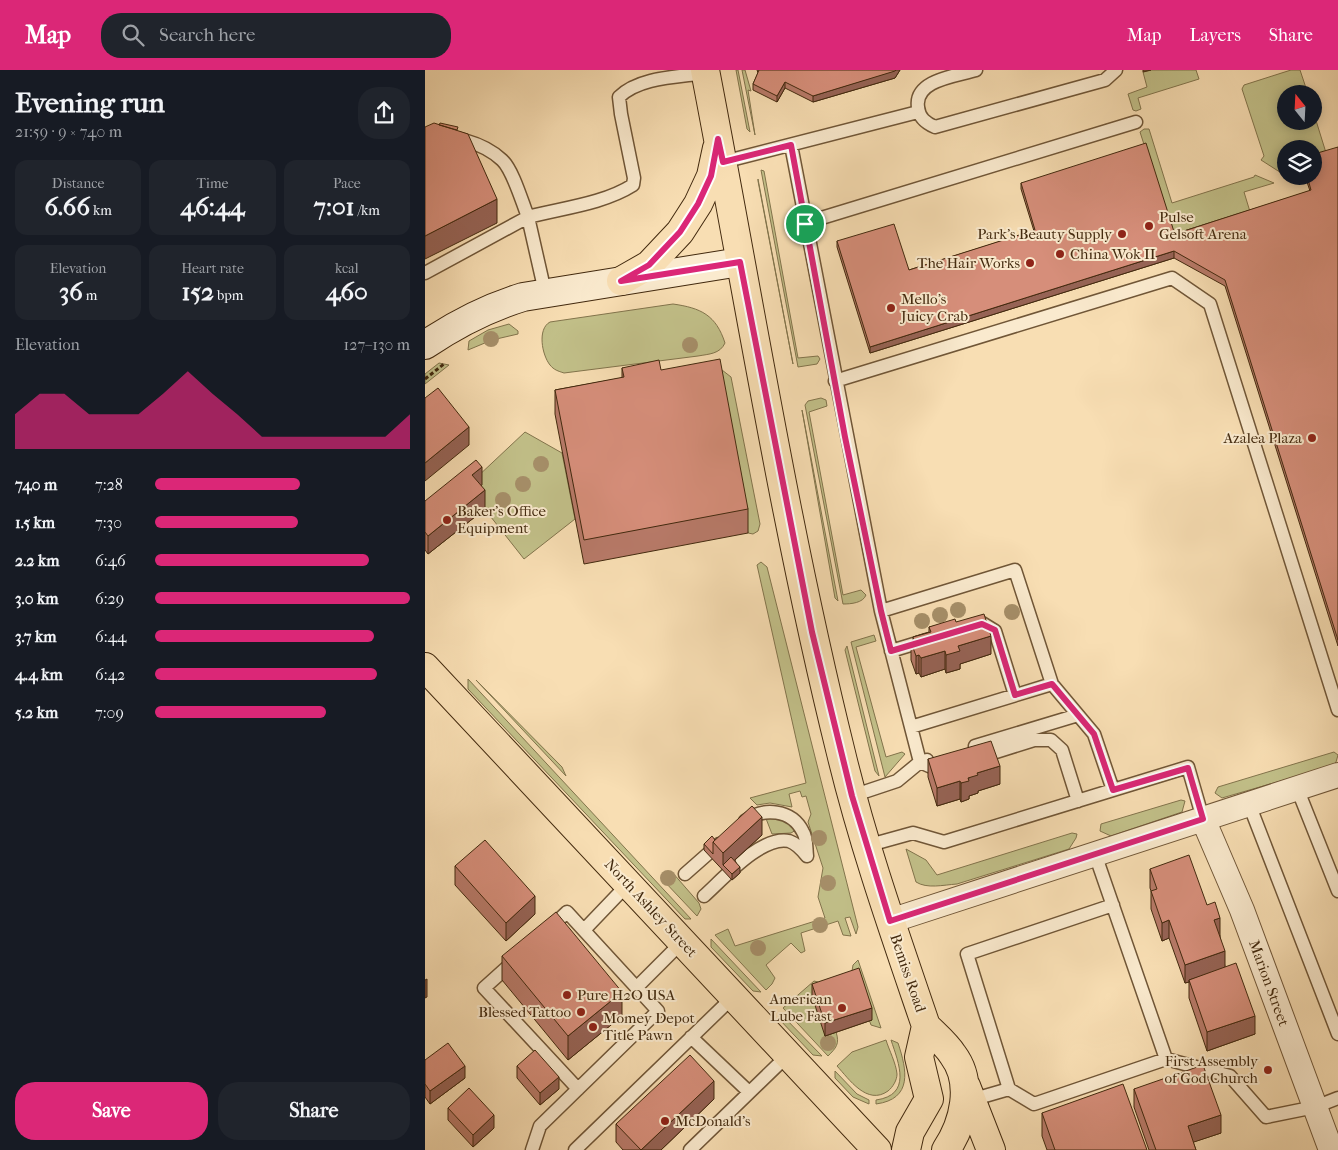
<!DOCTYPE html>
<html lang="en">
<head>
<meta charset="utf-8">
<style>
	:root { --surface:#171b24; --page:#20242c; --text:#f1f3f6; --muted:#9ea1a6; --accent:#db2777 }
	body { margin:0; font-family:"IM FELL French Canon",serif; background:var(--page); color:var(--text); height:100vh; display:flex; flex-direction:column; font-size:19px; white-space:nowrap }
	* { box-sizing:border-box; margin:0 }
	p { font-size:16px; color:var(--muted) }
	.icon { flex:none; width:28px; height:28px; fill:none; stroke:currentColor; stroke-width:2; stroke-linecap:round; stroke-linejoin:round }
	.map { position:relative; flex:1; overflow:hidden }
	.sheet { display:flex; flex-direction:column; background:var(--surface); width:425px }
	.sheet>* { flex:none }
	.needle { width:32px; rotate:342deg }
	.fabs { position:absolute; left:852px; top:15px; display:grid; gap:10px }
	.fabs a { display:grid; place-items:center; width:45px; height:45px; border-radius:50%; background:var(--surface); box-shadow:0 2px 12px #0003; font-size:25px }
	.pin { position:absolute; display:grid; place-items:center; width:42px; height:42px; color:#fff; margin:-21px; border:2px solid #fff; border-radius:50%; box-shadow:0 1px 5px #0007 }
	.round { display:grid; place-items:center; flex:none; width:52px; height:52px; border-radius:20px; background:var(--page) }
	.head { display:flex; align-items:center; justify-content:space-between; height:85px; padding:0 15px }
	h1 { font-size:28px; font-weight:700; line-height:38px }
	.stats { display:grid; grid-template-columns:repeat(3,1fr); gap:8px; height:85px; padding:5px 15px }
	.stats div { display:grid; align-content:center; border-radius:12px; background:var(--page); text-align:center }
	.stats b { font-size:25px; font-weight:700 }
	.stats small { font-size:14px; font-weight:400 }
	.stats p { font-size:14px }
	.chart { height:140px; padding:10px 15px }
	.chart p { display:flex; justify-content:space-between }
	.chart svg { width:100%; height:90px; margin-top:5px; fill:var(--accent); opacity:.7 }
	.button { display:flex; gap:10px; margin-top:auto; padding:10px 15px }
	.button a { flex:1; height:58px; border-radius:20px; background:var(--accent); color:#fff; font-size:20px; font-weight:700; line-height:58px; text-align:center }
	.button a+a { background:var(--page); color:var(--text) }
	ul { padding:0 15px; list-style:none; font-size:16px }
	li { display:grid; grid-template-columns:80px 60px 1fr; align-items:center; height:38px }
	li i { height:12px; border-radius:6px; background:var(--accent) }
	header { display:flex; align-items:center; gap:30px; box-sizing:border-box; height:70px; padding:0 25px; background:var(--accent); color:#fff }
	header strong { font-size:24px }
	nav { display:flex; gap:28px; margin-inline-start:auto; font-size:18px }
	.search { width:350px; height:45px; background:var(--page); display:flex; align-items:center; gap:12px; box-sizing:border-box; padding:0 18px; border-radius:20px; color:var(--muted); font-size:19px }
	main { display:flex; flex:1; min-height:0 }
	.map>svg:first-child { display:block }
	.green { fill:#c2c089; stroke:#82744c }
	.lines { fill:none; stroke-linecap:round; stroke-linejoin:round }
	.service-casing { stroke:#705637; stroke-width:15 }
	.minor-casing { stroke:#705637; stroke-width:26 }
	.secondary-casing { stroke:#42290e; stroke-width:30 }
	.primary-casing { stroke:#42290e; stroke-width:30 }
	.path { stroke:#42290e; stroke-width:3; stroke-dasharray:4 2.5; stroke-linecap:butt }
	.service { stroke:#faeace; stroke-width:12 }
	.minor { stroke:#faeace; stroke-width:24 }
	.secondary { stroke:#faeace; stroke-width:28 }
	.primary { stroke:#f8deb3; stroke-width:28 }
	.tree { fill:#a68f69 }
	.wall { fill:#b87a69; stroke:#42290e }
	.shaded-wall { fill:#966355; stroke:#42290e }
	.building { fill:#d68e7a; stroke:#42290e }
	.route-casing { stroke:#fff; stroke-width:10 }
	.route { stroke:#db2777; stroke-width:6 }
	.poi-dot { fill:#8f2418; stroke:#faeace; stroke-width:2 }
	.labels { text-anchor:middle; stroke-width:4; stroke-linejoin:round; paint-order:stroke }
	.poi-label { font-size:15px; fill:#42290e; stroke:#faeace; text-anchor:start }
	.street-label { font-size:15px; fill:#42290e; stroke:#faeace }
</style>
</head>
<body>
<header>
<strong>Map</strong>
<div class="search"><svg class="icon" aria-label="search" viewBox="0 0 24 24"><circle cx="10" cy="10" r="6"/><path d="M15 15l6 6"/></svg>Search here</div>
<nav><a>Map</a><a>Layers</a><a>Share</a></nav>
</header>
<main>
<section class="sheet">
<div class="head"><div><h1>Evening run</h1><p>21:59 · 9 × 740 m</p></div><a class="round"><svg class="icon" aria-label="share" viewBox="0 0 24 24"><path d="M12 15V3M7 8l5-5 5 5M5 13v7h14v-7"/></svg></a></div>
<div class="stats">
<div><p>Distance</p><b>6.66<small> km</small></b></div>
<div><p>Time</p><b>46:44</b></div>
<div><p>Pace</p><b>7:01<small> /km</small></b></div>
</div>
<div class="stats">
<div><p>Elevation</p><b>36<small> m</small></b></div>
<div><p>Heart rate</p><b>152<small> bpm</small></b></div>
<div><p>kcal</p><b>460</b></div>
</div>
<div class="chart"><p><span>Elevation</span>127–130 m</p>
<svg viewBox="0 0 160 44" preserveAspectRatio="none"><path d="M0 44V27L10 17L20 17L30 27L40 27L50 27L60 17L70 6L80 17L90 27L100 38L110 38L120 38L130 38L140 38L150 38L160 27V44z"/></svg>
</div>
<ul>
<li><b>740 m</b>7:28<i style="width:57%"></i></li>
<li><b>1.5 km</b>7:30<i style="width:56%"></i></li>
<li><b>2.2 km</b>6:46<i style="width:84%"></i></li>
<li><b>3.0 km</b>6:29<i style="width:100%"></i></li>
<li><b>3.7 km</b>6:44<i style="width:86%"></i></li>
<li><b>4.4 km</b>6:42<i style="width:87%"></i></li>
<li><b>5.2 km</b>7:09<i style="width:67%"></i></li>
</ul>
<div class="button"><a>Save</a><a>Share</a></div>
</section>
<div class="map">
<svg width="913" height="1080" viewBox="0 0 913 1080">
	<rect width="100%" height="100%" fill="#f8deb3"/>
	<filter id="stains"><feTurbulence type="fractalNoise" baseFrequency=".004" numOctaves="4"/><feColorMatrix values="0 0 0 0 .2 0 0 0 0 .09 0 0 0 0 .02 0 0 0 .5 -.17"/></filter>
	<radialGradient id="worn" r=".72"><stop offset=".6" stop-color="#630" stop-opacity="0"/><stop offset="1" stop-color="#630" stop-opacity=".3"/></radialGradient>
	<path class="green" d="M311 0H313L325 62 322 59Z
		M317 0H320L326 21 323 20 330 65Z
		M726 0H771L774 9 713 28 716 39 711 41 708 40 703 24 722 17 718 2Z
		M866 0H875L883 24H861V51H889V44L902 86 889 90V79H861V106L836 90 839 86 817 19 819 15Z
		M719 59H724L747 133 829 107 830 105 849 113 819 122 826 145 751 174 715 62Z
		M336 100 339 101 373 288 393 286 395 289 392 294 373 297Z
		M333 109 368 294 333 111Z
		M248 234C276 238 291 245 300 273 295 284 284 284 273 286L139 303C133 301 129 300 125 295 117 285 112 259 125 252Z
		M84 254 93 261V264L67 270 43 280 44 271 63 260Z
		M14 293 24 295 0 314V304Z
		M297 300 306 307 335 454 333 461 328 464 323 463 295 313 284 302Z
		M396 328 401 330 402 336 384 342 418 525 436 520 441 525C438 533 426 534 418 534L380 335 383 331Z
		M377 340 413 531 410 528Z
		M100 362 137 383 150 449 99 489 47 423 51 408Z
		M336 492 342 497 433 857 431 864 425 847 420 848 426 866 418 865 413 851 376 863 380 881 376 883 366 873 341 895 350 908 347 914 341 920 290 865 303 859 310 876 400 848 393 827 398 798 383 752 386 744 381 726 377 727 375 721 364 724 367 737 345 733 332 735 325 728 381 713 332 495Z
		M449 565 451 571 431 577 461 687 477 682 480 684 460 707 426 572Z
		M422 576 454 706 450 701 420 580Z
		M43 609 266 849H260L43 619Z
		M51 610 137 697 141 706Z
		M909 682 913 685 911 692 907 696 797 728 790 723 793 717Z
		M756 730 760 731 757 742 686 766 675 761 676 754Z
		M340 746 361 750 371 760 366 763 347 764Z
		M647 763 652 764 651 768 644 779 532 814C518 815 502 819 491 812L481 779 501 790 512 805Z
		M242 802H247L274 833 276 839 272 846 238 810Z
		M286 869 336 922 328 921 286 877Z
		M433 890 456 958 446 955 427 901 428 895Z
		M389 911 393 912 400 966 411 962C415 974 411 978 403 986L358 938Z
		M355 943 397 986 388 985 354 949Z
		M461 970C464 980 471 993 472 1004 472 1010 468 1017 463 1021 442 1036 424 1009 412 996L427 982Z
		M466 970 473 973C482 1000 488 1029 451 1034V1030C487 1025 474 994 466 970Z
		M410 1001 432 1024 444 1030V1034L428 1027 410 1008Z"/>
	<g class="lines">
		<defs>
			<path id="service" d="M551 0C531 6 489 10 493 37 494 48 501 53 510 57L680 10 691 0
				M0 67C25 64 58 72 77 90 88 100 97 132 103 147L0 203
				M366 75 456 541 495 692 513 700 517 699
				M298 92 493 42
				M380 153 711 52
				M120 222 103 147C137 138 178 134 208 115L209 108 196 44 194 27C214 7 253 7 280 3
				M410 311 747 208 785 234 913 640
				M456 541 590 500 627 614 669 664 688 720 763 697 778 749
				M547 556 557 553 570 561 590 625
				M466 581 502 570
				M486 657 627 614
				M550 676 653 645
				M555 687 609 670H626L637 680 653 731
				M872 718 913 821
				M427 726 472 711 495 692 502 690
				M824 734 913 964
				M320 751C338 737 367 739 378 762 382 768 381 778 382 786
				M441 776 488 763 519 772 688 720
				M670 784 741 989 805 1006 841 1047 890 1037 913 1028
				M260 804 294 774
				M279 826C298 809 337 765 364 771 370 773 378 781 382 786
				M159 860 203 814
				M89 891 59 918 153 1019
				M212 917 257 872
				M266 967 324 1022
				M584 1019 609 1034 741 989
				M546 1030 584 1019 542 884 688 835
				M107 1080 115 1056 233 941 142 842 124 859
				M150 1080 308 927
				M265 1080 363 985"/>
			<path id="minor" d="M778 749 817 840 906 1080
				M465 851 913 705"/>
			<path id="secondary" d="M0 275C31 254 62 238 98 227L315 192"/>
			<path id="primary" d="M280 0C324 228 360 458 416 683 438 774 469 862 499 950L501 956C510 965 521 974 528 985 549 1013 539 1053 521 1080
				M196 211 224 195 255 162 273 134 286 106 292 78
				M0 597 452 1080
				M541 1016 566 1080
				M481 1080 485 1062 504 1029 494 987 501 956"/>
		</defs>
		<use href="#service" class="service-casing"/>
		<use href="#minor" class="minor-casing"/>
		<use href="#secondary" class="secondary-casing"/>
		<use href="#primary" class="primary-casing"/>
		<path class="path" d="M0 309 19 294"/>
		<use href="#service" class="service"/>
		<use href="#minor" class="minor"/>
		<use href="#secondary" class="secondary"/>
		<use href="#primary" class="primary"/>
	</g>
	<g class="tree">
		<circle cx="66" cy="269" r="8"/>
		<circle cx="265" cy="275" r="8"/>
		<circle cx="116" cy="394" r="8"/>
		<circle cx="98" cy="414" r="8"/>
		<circle cx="78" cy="430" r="8"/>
		<circle cx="533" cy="540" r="8"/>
		<circle cx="587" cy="542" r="8"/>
		<circle cx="515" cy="545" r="8"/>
		<circle cx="497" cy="551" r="8"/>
		<circle cx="394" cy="768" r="8"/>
		<circle cx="243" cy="808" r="8"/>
		<circle cx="403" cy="813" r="8"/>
		<circle cx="395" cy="855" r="8"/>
		<circle cx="333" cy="878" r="8"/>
		<circle cx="403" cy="973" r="8"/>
	</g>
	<path class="wall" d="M332 0H475L470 8 388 32 360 18 352 32 328 20V14L333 3Z
		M913 77V576L800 216 749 188 445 283 412 177V171L484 200 609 161 596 119V113L751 168 759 165V161L885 121 880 106H889Z
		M197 298 236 300 323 439V463L159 494 130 344V320L197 308Z
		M57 415 56 416 60 439 3 484 0 480V431Z
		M531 552 566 584 535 594V599L521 603 520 599 496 607 494 603 491 604 486 590V572L488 571V567L504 562V557Z
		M503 689 575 714 553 721V723L544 726V729L536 732 535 729 512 736 503 707Z
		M337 765 310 790 315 803 307 810 279 780V774L290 770Z
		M30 796 110 844 81 871 30 815Z
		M725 799 782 835 795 866 800 897 830 964 782 981 764 928V912L760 913 744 868 737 871 726 839V821L725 818Z
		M77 886 197 946 143 990 77 910Z
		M387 914 447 950 400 966 387 926Z
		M0 990 40 1008 5 1034 0 1027Z
		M92 996 134 1019 115 1035 92 1008Z
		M709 1019 796 1063 768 1072 771 1080H724L709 1037Z
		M289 1029 236 1080H198L191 1072V1054Z
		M23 1038 69 1058 48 1077 23 1050Z
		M617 1043 722 1080H622L617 1066Z"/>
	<path class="shaded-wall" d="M471 0H475L470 8 388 32V26Z
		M718 0H726L718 2Z
		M360 12V18L352 32V26Z
		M72 129V153L0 189V166Z
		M749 181V188L445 283V277Z
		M44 357V375L0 411V393Z
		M57 397V415L47 423V405Z
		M60 420V439L3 484V466Z
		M566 566V584L535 594V599L521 603V585L533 576Z
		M520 581V599L496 607V588Z
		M494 585V603L491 604V586Z
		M575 696V714L553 721V723L544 726V729L536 732V713L552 703Z
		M535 711V729L512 736V718Z
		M337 747V765L301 798 298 795V783Z
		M315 797V803L307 810V804Z
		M110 826V844L81 871V853Z
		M795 848V866L789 868V850Z
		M744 850V868L737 871V853Z
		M800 881V899L764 910V912L760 913V895Z
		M2 909V927L0 928V910Z
		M197 922V946L143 990V966Z
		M447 938V950L400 966V953Z
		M830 946V964L782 981V962Z
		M40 996V1008L5 1034V1021Z
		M134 1007V1019L115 1035V1023Z
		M289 1011V1029L236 1080H216Z
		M69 1045V1058L48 1077V1065Z
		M796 1045V1063L763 1074V1056Z"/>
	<path class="building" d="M334 0H471L470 1 388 26 360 12 352 26 328 14Z
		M9 53 43 64 72 129 0 166V57Z
		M15 53 33 57 32 60 14 55Z
		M721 73 751 168 760 165 759 161 886 120 882 106H889V84L913 77V570L800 210 749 181 445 277 412 171 469 154 484 200 610 160 596 113Z
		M295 289 323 439 159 470 130 320 199 307 197 298 234 290 236 300Z
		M13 318 44 357 0 393V328Z
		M51 390 57 397 47 405 60 420 3 466 0 462V431Z
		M559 544 566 566 533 576 535 581 521 585 520 581 496 588 494 585 491 586 486 572 489 571 488 567 506 562 504 557 530 549 531 552Z
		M566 671 575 696 552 703 553 705 543 708 544 711 536 713 535 711 512 718 503 689Z
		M327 736 337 747 298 783 288 772Z
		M287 766 290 770 288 772V784L279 774Z
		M60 770 110 826 81 853 30 796Z
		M764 785 782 835 790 832 795 848 789 850 800 881 760 895 744 850 737 853 726 821 732 819 725 799Z
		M306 787 315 797 307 804 298 795Z
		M131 842 197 922 143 966 77 886Z
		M811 893 830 946 782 962 764 910Z
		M434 898 447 938 400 953 387 914Z
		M23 973 40 996 5 1021 0 1014V990Z
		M110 980 134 1007 115 1023 92 996Z
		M265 985 289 1011 216 1080 191 1054Z
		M778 995 796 1045 763 1056 771 1080H731L709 1019Z
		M698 1014 722 1080H630L617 1043Z
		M44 1018 69 1045 48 1065 23 1038Z"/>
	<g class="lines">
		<defs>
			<path id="route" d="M293 69 298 92 366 75 420 367 456 541 466 581 557 554 570 560 590 625 627 614 669 664 688 720 763 698 778 749 465 851 427 726 387 562 315 192 196 211 224 195 255 162 273 134 286 106Z"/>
		</defs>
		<use href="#route" class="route-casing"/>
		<use href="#route" class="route"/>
	</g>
	<g class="poi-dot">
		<circle cx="724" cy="156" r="5"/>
		<circle cx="697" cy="164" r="5"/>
		<circle cx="635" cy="184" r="5"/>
		<circle cx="605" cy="193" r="5"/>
		<circle cx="466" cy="238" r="5"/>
		<circle cx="887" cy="368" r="5"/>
		<circle cx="22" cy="450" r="5"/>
		<circle cx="142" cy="925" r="5"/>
		<circle cx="417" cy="938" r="5"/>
		<circle cx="156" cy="942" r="5"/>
		<circle cx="168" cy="957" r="5"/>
		<circle cx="843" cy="1000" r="5"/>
		<circle cx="240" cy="1051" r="5"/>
	</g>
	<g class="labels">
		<g class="poi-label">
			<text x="734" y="152">Pulse<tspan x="734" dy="17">Gelsoft Arena</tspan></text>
			<text x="687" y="169" text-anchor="end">Park's Beauty Supply</text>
			<text x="645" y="189">China Wok II</text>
			<text x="595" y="198" text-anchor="end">The Hair Works</text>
			<text x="476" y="234">Mello's<tspan x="476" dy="17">Juicy Crab</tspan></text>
			<text x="877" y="373" text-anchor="end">Azalea Plaza</text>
			<text x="32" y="446">Baker's Office<tspan x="32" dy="17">Equipment</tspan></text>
			<text x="152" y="930">Pure H2O USA</text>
			<text x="407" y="934" text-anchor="end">American<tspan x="407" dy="17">Lube Fast</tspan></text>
			<text x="146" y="947" text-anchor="end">Blessed Tattoo</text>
			<text x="178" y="953">Momey Depot<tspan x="178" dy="17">Title Pawn</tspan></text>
			<text x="833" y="996" text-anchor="end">First Assembly<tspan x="833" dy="17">of God Church</tspan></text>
			<text x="250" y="1056">McDonald's</text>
		</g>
		<g class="street-label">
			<text transform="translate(226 838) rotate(47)" y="5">North Ashley Street</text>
			<text transform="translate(483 903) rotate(71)" y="5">Bemiss Road</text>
			<text transform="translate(844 913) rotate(70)" y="5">Marion Street</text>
		</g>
	</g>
	<rect width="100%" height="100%" filter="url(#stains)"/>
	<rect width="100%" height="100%" fill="url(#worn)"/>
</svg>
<div class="fabs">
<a><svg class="needle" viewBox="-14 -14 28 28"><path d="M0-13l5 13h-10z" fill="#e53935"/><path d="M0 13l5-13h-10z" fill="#9ea1a6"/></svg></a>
<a><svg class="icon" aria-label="layers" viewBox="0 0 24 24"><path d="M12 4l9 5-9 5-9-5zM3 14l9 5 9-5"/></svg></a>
</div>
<div class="pin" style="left:380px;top:154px;background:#1e9e55"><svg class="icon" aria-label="arrive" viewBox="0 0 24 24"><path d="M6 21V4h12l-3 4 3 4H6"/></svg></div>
</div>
</main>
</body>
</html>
